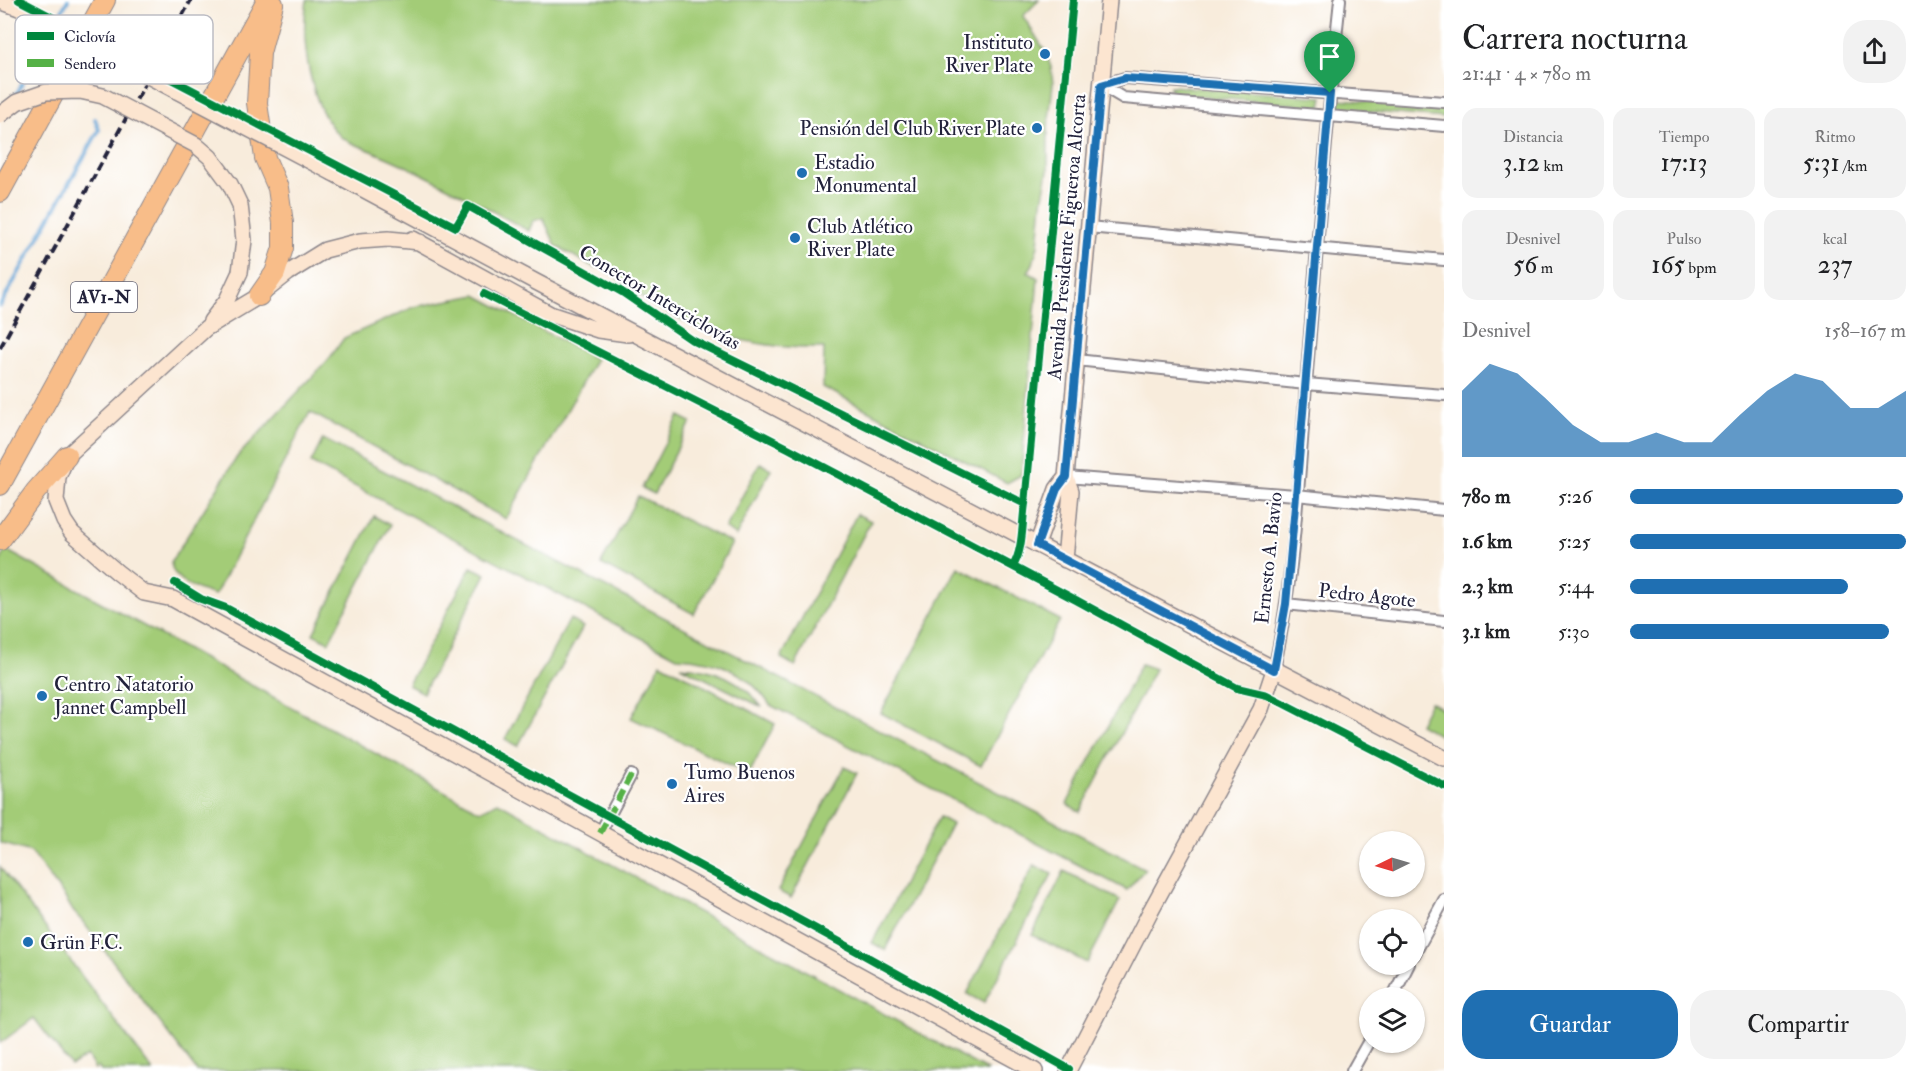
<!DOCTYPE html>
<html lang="es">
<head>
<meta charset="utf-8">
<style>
	:root { --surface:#fff; --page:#f2f2f2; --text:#202124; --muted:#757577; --accent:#1f6fb2 }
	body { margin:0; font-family:"IM FELL Double Pica",serif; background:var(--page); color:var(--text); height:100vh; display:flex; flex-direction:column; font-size:22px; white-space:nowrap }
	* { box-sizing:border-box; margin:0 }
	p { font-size:20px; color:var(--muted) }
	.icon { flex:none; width:33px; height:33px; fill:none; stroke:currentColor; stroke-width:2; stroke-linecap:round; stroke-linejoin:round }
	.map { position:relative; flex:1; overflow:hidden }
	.side { display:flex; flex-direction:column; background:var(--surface); width:480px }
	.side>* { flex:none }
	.needle { width:39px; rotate:265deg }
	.buttons { position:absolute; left:1359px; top:831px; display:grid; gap:12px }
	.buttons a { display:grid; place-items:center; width:66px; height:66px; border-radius:50%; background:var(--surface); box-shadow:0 2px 4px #0004; font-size:30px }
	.pin { position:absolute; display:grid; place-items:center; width:51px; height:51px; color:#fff; margin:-62px -26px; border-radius:50% 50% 50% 0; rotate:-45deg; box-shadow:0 0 6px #0007 }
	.pin .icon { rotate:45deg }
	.round { display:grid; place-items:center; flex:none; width:63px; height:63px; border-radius:24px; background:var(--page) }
	.summary { display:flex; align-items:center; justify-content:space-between; height:102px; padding:0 18px }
	h1 { font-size:33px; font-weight:600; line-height:45px }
	.stats { display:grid; grid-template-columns:repeat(3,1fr); gap:9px; height:102px; padding:6px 18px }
	.stats div { display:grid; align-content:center; border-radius:15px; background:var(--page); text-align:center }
	.stats b { font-size:26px; font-weight:600 }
	.stats small { font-size:16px; font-weight:400 }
	.stats p { font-size:16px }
	.chart { height:168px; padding:12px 18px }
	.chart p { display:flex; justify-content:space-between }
	.chart svg { width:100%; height:108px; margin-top:6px; fill:var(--accent); opacity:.7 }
	.action { display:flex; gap:12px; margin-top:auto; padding:12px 18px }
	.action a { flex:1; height:69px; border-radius:24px; background:var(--accent); color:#fff; font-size:24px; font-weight:600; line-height:69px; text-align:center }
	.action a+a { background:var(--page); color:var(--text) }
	ul { padding:0 18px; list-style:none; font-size:20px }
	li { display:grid; grid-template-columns:96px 72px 1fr; align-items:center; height:45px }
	li i { height:15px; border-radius:8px; background:var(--accent) }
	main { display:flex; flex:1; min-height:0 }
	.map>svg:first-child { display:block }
	.green { fill:#a3cc77; stroke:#627759; stroke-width:1.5 }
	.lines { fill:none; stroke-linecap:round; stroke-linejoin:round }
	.stream { stroke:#5fa1d3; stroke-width:4 }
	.street-casing { stroke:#8d878c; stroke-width:14 }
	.secondary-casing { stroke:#8d878c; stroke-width:18 }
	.highway-casing { stroke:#8d878c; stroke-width:22 }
	.street { stroke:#fff; stroke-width:10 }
	.secondary { stroke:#fce5d0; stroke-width:15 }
	.highway { stroke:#f8bd89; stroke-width:20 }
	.rail { stroke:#22223b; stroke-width:4; stroke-dasharray:9 4.5; stroke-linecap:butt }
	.secondary-bridge-casing { stroke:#8d878c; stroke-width:18; stroke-linecap:butt }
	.secondary-bridge { stroke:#fce5d0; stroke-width:15 }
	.quiet { stroke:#55b146; stroke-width:6; stroke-dasharray:12 6; stroke-linecap:butt }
	.cycleway-casing { stroke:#fff; stroke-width:11 }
	.cycleway { stroke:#00873e; stroke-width:8 }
	.route-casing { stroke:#fff; stroke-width:12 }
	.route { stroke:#1f6fb2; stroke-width:8 }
	.poi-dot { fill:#1f6fb2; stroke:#fff; stroke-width:2 }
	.labels { text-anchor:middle; stroke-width:4.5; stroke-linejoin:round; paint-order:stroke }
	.shield { fill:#fff; stroke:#646476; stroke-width:1.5 }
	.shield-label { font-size:18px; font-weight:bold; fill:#22223b }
	.poi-label { font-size:20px; fill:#22223b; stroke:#fff; text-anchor:start }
	.street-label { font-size:20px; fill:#22223b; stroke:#fff }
	.key { fill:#fff; stroke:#bdbdc4; stroke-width:1.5 }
	.key-label { font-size:16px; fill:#22223b }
</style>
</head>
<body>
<main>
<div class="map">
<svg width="1444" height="1071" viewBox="0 0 1444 1071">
	<rect width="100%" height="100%" fill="#fff"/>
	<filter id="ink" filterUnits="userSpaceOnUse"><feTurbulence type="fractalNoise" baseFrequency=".0167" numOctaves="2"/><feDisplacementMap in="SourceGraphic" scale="12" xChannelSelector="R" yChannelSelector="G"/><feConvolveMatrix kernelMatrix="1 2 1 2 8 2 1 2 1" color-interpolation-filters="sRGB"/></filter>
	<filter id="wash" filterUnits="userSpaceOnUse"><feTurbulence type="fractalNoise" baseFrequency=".008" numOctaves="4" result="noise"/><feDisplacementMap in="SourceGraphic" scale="24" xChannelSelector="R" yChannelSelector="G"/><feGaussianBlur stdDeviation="1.35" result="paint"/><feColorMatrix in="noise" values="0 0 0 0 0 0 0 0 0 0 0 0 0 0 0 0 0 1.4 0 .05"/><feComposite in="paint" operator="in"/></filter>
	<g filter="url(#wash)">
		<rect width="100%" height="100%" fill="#f8ecdc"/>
		<path class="green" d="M307 0H1039L1023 16 1045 51 1051 67 1053 84 1048 127V171L1042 202 1038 245 1033 264 1028 272 1038 278 1021 475 1007 483 823 387 824 348C741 350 663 324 603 265L595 268 556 246 543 218 533 221 529 231C490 210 452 188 412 169 396 161 379 154 362 147 355 144 347 142 341 137 310 110 300 39 307 0Z
			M1170 86 1323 97 1321 107 1170 94Z
			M1339 99 1444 107V118L1338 109Z
			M476 295 596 359 506 519 310 412 215 595C198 590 172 582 171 562L237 457 329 359 344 338 414 307Z
			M679 416 691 422 654 494 642 488Z
			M323 439 1145 869 1127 890 770 705C747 671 717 659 677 657L311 463Z
			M760 463 771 469 736 536 725 528Z
			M638 496 732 543 694 614 601 564Z
			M857 514 871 521 795 666 781 658Z
			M374 516 390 525 329 642 313 634Z
			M6 550 480 811 498 802 988 1071H197L83 922 73 911 64 896 31 852 0 843V562Z
			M471 567 486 574 423 693 408 685Z
			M958 567 1060 620 981 766 881 713Z
			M570 619 583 627 518 746 505 739Z
			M661 663 775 724 749 774 631 718Z
			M1141 664 1155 669 1080 812 1067 804Z
			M680 666C714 668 741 679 762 707Z
			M1430 702 1444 710V738L1419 724Z
			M844 767 857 773 791 898 778 891Z
			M939 817 952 824 885 950 872 943Z
			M1034 865 1052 874 984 1003 967 994Z
			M0 867 153 1071H101L98 1067 95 1069 87 1056 71 1066 34 1018 0 1043Z
			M1064 871 1120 900 1087 963 1032 935Z"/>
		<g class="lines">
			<path class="stream" d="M55 23 68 0
				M15 97 51 30
				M0 306 99 130 95 119"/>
		</g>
	</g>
	<g filter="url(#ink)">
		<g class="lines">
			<defs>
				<path id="street" d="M1101 85 1123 98 1444 126
					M1101 85 1125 78 1444 102
					M1088 227 1444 260
					M1076 360 1306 384 1444 395
					M1066 477 1296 495 1444 510
					M1286 604 1444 621
					M1274 670C1294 577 1299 480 1306 385 1316 257 1326 128 1340 0
					M600 833 631 775
					M1414 955 1444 900
					M1392 998 1409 964
					M1352 1071 1370 1039"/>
				<path id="secondary" d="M333 173 536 282 1444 758
					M413 239 550 314 598 330 628 334
					M420 242 388 239 360 241 325 250 288 273 259 296 206 328 67 456 58 477 56 501 64 521 72 533 117 572 144 593 173 599 1035 1071
					M211 321 227 300 240 272
					M1037 545 1057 489 1066 477
					M1065 560 1071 491 1066 477 1109 0
					M1068 1071 1151 910 1261 709 1274 670"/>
				<path id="highway" d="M0 192 105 0
					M259 296 275 273 283 248V223L278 188 265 158 257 103 260 53 273 4
					M0 485 267 0
					M0 540 36 491 67 456"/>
			</defs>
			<use href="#street" class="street-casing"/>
			<use href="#secondary" class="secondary-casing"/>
			<use href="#highway" class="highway-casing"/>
			<use href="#street" class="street"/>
			<use href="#secondary" class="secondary"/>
			<use href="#highway" class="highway"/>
			<path class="rail" d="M0 348 191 0"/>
			<defs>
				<path id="secondary-bridge" d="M0 1 19 8 333 173
					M0 115 17 102 46 92 80 91 103 96 196 145 210 157 230 184 240 205 244 240 240 272"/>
			</defs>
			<use href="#secondary-bridge" class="secondary-bridge-casing"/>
			<use href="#secondary-bridge" class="secondary-bridge"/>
			<path class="quiet" d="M600 833 631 775"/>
			<defs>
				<path id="cycleway" d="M19 0 456 227 468 206 622 292 692 340 1025 504
					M484 294 788 448 1076 600 1237 688 1267 695 1444 786
					M1013 566C1023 551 1022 523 1025 504L1073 0
					M175 583 201 599 226 608 862 954 1069 1069"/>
			</defs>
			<use href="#cycleway" class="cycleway-casing"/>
			<use href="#cycleway" class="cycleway"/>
		</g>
	</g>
	<g class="lines" filter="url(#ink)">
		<defs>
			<path id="route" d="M1125 78 1330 93 1296 495 1286 604 1274 670 1037 545 1057 489 1066 477 1101 85Z"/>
		</defs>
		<use href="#route" class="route-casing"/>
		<use href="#route" class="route"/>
	</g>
	<g class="poi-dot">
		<circle cx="1045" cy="54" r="6"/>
		<circle cx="1037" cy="128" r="6"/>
		<circle cx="802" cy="173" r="6"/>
		<circle cx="795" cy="238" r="6"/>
		<circle cx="42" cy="696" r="6"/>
		<circle cx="672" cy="784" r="6"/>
		<circle cx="28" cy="942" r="6"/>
	</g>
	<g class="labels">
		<rect class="shield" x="71" y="282" width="66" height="30" rx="4.5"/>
		<g class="shield-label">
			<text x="104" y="303">AV1-N</text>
		</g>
		<g class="poi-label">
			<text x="1033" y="49" text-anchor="end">Instituto<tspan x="1033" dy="23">River Plate</tspan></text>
			<text x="1025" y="135" text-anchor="end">Pensión del Club River Plate</text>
			<text x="814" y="169">Estadio<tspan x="814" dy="23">Monumental</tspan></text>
			<text x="807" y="233">Club Atlético<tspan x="807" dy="23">River Plate</tspan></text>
			<text x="54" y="691">Centro Natatorio<tspan x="54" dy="23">Jannet Campbell</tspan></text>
			<text x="684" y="779">Tumo Buenos<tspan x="684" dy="23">Aires</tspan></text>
			<text x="40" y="949">Grün F.C.</text>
		</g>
		<g class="street-label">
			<text transform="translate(1066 237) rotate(-85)" y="7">Avenida Presidente Figueroa Alcorta</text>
			<text transform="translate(660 297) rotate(31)" y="7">Conector Interciclovías</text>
			<text transform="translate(1268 558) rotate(-84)" y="7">Ernesto A. Bavio</text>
			<text transform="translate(1367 595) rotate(6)" y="7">Pedro Agote</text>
		</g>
	</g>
	<rect x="15" y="15" width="198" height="69" rx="9" class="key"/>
	<rect x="27" y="32" width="27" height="8" fill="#00873e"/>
	<rect x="27" y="59" width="27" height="8" fill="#55b146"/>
	<g class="key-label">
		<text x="64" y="42">Ciclovía</text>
		<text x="64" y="69">Sendero</text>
	</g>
</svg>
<div class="buttons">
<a><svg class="needle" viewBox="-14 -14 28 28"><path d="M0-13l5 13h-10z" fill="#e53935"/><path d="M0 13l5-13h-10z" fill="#757577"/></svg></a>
<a><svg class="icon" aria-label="locate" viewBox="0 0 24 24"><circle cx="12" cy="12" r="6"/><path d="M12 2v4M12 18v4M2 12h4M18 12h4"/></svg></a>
<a><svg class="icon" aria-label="layers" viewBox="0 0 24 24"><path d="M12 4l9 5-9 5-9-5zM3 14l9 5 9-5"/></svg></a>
</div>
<div class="pin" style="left:1330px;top:93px;background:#1e9e55"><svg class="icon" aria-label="arrive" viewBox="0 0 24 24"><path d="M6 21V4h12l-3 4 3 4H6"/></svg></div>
</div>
<section class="side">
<div class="summary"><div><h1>Carrera nocturna</h1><p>21:41 · 4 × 780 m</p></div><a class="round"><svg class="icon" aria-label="share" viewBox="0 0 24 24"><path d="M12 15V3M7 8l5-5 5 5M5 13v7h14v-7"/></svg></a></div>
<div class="stats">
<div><p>Distancia</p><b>3.12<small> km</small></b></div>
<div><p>Tiempo</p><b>17:13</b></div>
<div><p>Ritmo</p><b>5:31<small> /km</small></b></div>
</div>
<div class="stats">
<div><p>Desnivel</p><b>56<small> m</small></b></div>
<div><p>Pulso</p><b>165<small> bpm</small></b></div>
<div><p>kcal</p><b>237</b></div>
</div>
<div class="chart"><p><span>Desnivel</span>158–167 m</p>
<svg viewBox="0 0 160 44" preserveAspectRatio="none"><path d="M0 44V17L10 6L20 10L30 20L40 31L50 38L60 38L70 34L80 38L90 38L100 27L110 17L120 10L130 13L140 24L150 24L160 17V44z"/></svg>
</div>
<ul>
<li><b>780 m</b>5:26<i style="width:99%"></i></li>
<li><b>1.6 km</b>5:25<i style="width:100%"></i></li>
<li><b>2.3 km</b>5:44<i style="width:79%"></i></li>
<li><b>3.1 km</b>5:30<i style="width:94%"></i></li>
</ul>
<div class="action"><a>Guardar</a><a>Compartir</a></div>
</section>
</main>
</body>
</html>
